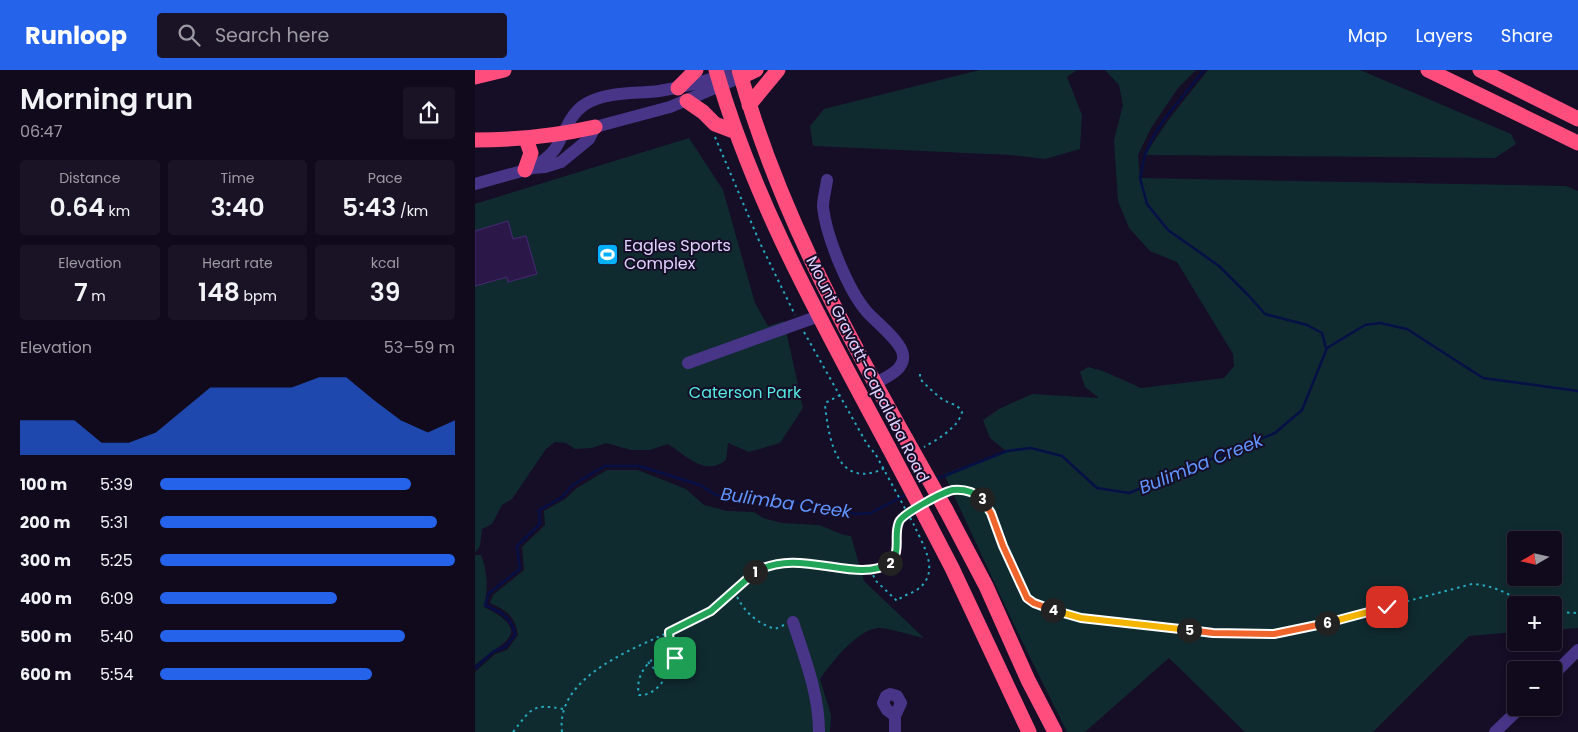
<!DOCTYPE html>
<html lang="en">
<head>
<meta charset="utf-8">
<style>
	:root { --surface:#100a1c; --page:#191325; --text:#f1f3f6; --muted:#9c9aa3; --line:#302b3b; --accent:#2563eb }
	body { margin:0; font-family:Poppins,sans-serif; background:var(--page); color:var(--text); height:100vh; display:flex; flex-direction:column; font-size:19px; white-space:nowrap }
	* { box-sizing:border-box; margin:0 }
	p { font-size:16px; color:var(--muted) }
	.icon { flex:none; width:28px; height:28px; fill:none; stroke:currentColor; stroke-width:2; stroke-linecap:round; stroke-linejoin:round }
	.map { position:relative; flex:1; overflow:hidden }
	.details { display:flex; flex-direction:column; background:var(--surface); width:475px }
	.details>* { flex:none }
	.needle { width:32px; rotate:261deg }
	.fabs { position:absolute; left:1032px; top:461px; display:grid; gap:10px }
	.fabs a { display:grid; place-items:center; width:55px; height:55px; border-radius:5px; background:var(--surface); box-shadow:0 2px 8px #0003,0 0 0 1px var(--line); font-size:25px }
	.pin { position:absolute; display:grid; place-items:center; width:42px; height:42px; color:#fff; margin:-21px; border-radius:10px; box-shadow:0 2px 8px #0006 }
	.km { position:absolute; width:25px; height:25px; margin:-12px; border-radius:50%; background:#222; color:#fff; font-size:14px; line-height:25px; text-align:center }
	.round { display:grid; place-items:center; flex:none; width:52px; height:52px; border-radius:5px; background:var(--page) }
	.overview { display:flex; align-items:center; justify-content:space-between; height:85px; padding:0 20px }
	h1 { font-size:28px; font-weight:600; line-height:38px }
	.figures { display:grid; grid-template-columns:repeat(3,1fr); gap:8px; height:85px; padding:5px 20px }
	.figures div { display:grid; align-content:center; border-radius:5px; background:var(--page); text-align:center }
	.figures b { font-size:25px; font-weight:600 }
	.figures small { font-size:14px; font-weight:400 }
	.figures p { font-size:14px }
	.chart { height:140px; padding:10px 20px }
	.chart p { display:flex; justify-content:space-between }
	.chart svg { width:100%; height:90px; margin-top:5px; fill:var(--accent); opacity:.7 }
	ul { padding:0 20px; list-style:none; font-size:16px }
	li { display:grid; grid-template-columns:80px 60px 1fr; align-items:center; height:38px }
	li i { height:12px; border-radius:6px; background:var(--accent) }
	header { display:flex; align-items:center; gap:30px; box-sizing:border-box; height:70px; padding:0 25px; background:var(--accent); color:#fff }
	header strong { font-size:24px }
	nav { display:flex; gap:28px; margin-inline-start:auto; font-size:18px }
	.search { width:350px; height:45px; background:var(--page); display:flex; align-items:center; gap:12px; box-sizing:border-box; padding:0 18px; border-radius:5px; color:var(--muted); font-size:19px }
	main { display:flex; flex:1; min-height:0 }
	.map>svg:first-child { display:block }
	.green { fill:#102b30; fill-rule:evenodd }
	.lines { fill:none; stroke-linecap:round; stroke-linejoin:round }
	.stream { stroke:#061046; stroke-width:2.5 }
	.building { fill:#2c1848; stroke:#472876 }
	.path { stroke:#26a9bf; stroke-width:2; stroke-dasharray:2.5 4; stroke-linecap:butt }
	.minor { stroke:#493588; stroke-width:12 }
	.highway { stroke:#ff4d7e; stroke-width:15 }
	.path-bridge { stroke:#26a9bf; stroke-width:2; stroke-dasharray:2.5 4; stroke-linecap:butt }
	.highway-bridge { stroke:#ff4d7e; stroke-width:15 }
	.split-1-casing { stroke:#fff; stroke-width:10 }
	.split-2-casing { stroke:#fff; stroke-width:10 }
	.split-3-casing { stroke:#fff; stroke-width:10 }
	.split-4-casing { stroke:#fff; stroke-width:10 }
	.split-5-casing { stroke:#fff; stroke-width:10 }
	.split-6-casing { stroke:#fff; stroke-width:10 }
	.split-7-casing { stroke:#fff; stroke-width:10 }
	.split-1 { stroke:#22a559; stroke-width:6 }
	.split-2 { stroke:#22a559; stroke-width:6 }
	.split-3 { stroke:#22a559; stroke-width:6 }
	.split-4 { stroke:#f0652b; stroke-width:6 }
	.split-5 { stroke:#f5b400; stroke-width:6 }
	.split-6 { stroke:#f0652b; stroke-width:6 }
	.split-7 { stroke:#f5b400; stroke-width:6 }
	.labels { text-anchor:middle; stroke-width:4; stroke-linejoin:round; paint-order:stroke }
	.poi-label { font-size:16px; fill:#e0d2ff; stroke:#160d26; text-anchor:start }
	.street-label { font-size:16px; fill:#e0d2ff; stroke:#160d26 }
	.park-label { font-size:16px; fill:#55e8e1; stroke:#160d26 }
	.water-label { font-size:18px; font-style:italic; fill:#6095ff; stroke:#160d26 }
</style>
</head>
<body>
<header>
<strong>Runloop</strong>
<div class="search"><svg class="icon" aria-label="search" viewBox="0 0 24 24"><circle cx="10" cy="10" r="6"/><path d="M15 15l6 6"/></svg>Search here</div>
<nav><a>Map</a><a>Layers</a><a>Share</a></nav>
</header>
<main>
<section class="details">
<div class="overview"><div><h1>Morning run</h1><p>06:47</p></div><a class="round"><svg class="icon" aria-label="share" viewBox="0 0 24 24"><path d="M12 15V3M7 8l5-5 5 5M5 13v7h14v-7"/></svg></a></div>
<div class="figures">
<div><p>Distance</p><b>0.64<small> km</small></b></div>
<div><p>Time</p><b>3:40</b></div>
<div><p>Pace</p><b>5:43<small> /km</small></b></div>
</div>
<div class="figures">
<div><p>Elevation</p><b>7<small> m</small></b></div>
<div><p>Heart rate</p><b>148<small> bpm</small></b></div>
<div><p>kcal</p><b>39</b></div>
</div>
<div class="chart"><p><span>Elevation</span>53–59 m</p>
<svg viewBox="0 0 160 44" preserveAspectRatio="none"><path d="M0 44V27L10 27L20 27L30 38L40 38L50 33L60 22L70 11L80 11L90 11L100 11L110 6L120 6L130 17L140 27L150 33L160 27V44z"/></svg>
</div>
<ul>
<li><b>100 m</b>5:39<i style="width:85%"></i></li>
<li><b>200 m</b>5:31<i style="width:94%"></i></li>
<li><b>300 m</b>5:25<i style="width:100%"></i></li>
<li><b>400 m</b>6:09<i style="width:60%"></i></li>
<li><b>500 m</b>5:40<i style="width:83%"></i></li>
<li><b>600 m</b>5:54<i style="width:72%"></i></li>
</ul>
</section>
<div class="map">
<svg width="1103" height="662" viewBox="0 0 1103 662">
	<rect width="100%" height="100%" fill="#160d26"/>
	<path class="green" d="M505 0H602L592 7 607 45 605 79 570 89 536 85 338 76 335 56 349 39Z
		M630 0H721L703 18 676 58 663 85 665 108 1091 116 1103 121V558L1079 560V535H1041V562L994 566 898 662H770L694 588 610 662H592L539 555 469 404 531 381 515 368 508 350 524 339 557 324 624 328 610 317 605 302 613 297 628 301 666 318 749 308 759 296 758 284 702 192 675 181 654 158 643 131 639 70 648 35 644 15ZM1041 470H1079V508H1041Z
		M733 0H885L1036 64 1041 74 1020 88 670 85 694 49Z
		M214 68 248 120 280 233 293 256 309 251 328 338 305 373 274 382 253 373 251 390C230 407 212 386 193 374L175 380H156L131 373 117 378 100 379 91 373 80 372 71 379 37 429 27 435 17 454 7 459 5 476 0 483V134Z
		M132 400H163L211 419 229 435 252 441 279 442 288 448 307 453 344 455 369 465 376 466 389 511 449 568C439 566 411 557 403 558 382 560 356 593 345 609L356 645 355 662H0V602L20 584 32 580 43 565C40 546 32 541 15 533L18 525 49 500 47 477 70 455 69 441 90 429 102 418Z
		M0 485H6C13 504 13 517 9 537 61 563 27 572 0 595Z"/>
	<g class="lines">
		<path class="stream" d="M729 0 691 47 678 67 670 85 665 108 672 134 693 160 744 196 774 226 790 244 832 255 847 263 851 278
			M459 410 532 381 556 378 587 386 622 418 654 423 800 363 827 340 852 278 890 255 905 253 932 259 1008 308 1103 321
			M0 598 19 581 30 577 40 565C37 547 26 542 10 535L14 523 45 499 42 476 65 454 64 440 86 428 99 414 130 396H164L225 415 241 425 258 428 272 426 301 429 382 444 396 443 432 424"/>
	</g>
	<path class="building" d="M33 151 38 169 51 166 62 204 33 212 32 207 0 216V161Z"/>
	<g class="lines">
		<path class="path" d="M240 67 285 173 320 245
			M329 262 392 374 401 385
			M445 304V309C452 316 459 323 467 329 474 334 482 333 487 342 484 357 462 370 449 377
			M365 325 352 332 350 335C354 372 363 422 412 397
			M474 421C486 418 502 422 510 432 517 439 519 451 522 460 529 481 541 520 559 533L606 548 738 563 799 564 854 552 997 514C1018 515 1035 524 1051 535
			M396 499 400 510 422 531C428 525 436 524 443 519 466 502 448 475 439 455
			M259 521C268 540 279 552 300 559L309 555
			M1079 542 1103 543
			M194 562 195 575
			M195 575 202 577V581C198 597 184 627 164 625 159 601 178 588 195 575Z
			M173 592 182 602 191 608
			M38 662C56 639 57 633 88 639
			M87 662C79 595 191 570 234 542 256 528 270 502 297 495 310 492 323 491 335 492 359 495 391 508 414 494 428 485 419 465 424 451L435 443"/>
		<path class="minor" d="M60 97C67 91 74 87 80 79 90 64 93 46 109 35 130 21 161 24 184 21 208 17 229 12 251 4
			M352 110C351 119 348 128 348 137 351 166 373 220 392 242 401 252 427 272 428 285 430 300 411 307 401 313
			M0 114 58 98 70 97 86 92 114 69 120 57 195 37 266 7
			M213 293 344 246
			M318 552C330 589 344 624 344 662
			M1079 604 1103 580
			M415 624 422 626 426 633 420 646 412 640 408 633 411 626Z
			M420 646V662
			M1020 662 1045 638"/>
		<path class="highway" d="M241 0C279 133 349 256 414 378
			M264 0C302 135 363 248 431 369
			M953 0 1103 73
			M1005 0 1103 49
			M0 7 29 0
			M266 7 281 0
			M203 18 221 0
			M212 31 228 42 240 54 261 62
			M274 35 303 0
			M0 70C41 70 80 66 120 57
			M50 100 56 83 51 69
			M471 440 511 516 553 610 580 662
			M451 448 477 498 554 662"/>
		<path class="path-bridge" d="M401 385 439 455"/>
		<path class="highway-bridge" d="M431 369 471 440
			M414 378 451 448"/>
	</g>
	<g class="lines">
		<defs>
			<path id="split-1" d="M200 588 202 577 195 575 194 562 236 541 280 502"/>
			<path id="split-2" d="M280 502C325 476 381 515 415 493"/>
			<path id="split-3" d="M415 493C427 481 418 466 424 452 427 444 468 422 478 420 488 419 499 422 507 429"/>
			<path id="split-4" d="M507 429 516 443 528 476 552 528 559 533 578 540"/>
			<path id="split-5" d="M578 540 606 548 714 560"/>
			<path id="split-6" d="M714 560 738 563 799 564 852 553"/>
			<path id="split-7" d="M852 553 912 537"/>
		</defs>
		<use href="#split-1" class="split-1-casing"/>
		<use href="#split-2" class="split-2-casing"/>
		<use href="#split-3" class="split-3-casing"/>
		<use href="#split-4" class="split-4-casing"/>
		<use href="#split-5" class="split-5-casing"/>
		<use href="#split-6" class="split-6-casing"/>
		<use href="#split-7" class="split-7-casing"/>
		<use href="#split-1" class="split-1"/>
		<use href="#split-2" class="split-2"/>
		<use href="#split-3" class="split-3"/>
		<use href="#split-4" class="split-4"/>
		<use href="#split-5" class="split-5"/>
		<use href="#split-6" class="split-6"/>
		<use href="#split-7" class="split-7"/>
	</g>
	<defs>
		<symbol id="stadium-square" viewBox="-11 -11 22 22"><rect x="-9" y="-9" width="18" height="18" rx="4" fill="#00b0fd" stroke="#160d26"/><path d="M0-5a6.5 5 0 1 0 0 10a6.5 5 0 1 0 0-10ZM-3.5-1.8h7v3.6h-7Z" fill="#fff"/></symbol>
	</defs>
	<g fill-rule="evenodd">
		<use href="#stadium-square" x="120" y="172" width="25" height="25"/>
	</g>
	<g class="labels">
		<g class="poi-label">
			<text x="149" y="181">Eagles Sports<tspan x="149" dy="18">Complex</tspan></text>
		</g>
		<g class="street-label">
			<text transform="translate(393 299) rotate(63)" y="6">Mount Gravatt-Capalaba Road</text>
		</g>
		<g class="park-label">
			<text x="270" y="328">Caterson Park</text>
		</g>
		<g class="water-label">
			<text transform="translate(726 394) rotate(-22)" y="6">Bulimba Creek</text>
			<text transform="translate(311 433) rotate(8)" y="6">Bulimba Creek</text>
		</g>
	</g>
</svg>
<div class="fabs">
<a><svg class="needle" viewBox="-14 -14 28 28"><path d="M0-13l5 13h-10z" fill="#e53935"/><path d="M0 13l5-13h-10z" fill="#9c9aa3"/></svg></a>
<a>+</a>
<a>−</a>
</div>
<div class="pin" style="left:200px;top:588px;background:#1e9e55"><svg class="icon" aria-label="arrive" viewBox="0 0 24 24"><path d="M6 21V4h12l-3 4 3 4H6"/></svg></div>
<div class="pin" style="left:912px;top:537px;background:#d93025"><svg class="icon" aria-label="check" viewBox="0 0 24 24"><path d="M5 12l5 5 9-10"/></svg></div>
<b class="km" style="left:280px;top:502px">1</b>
<b class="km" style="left:415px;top:493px">2</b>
<b class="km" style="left:507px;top:429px">3</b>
<b class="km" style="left:578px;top:540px">4</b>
<b class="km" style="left:714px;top:560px">5</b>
<b class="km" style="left:852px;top:553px">6</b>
</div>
</main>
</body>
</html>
